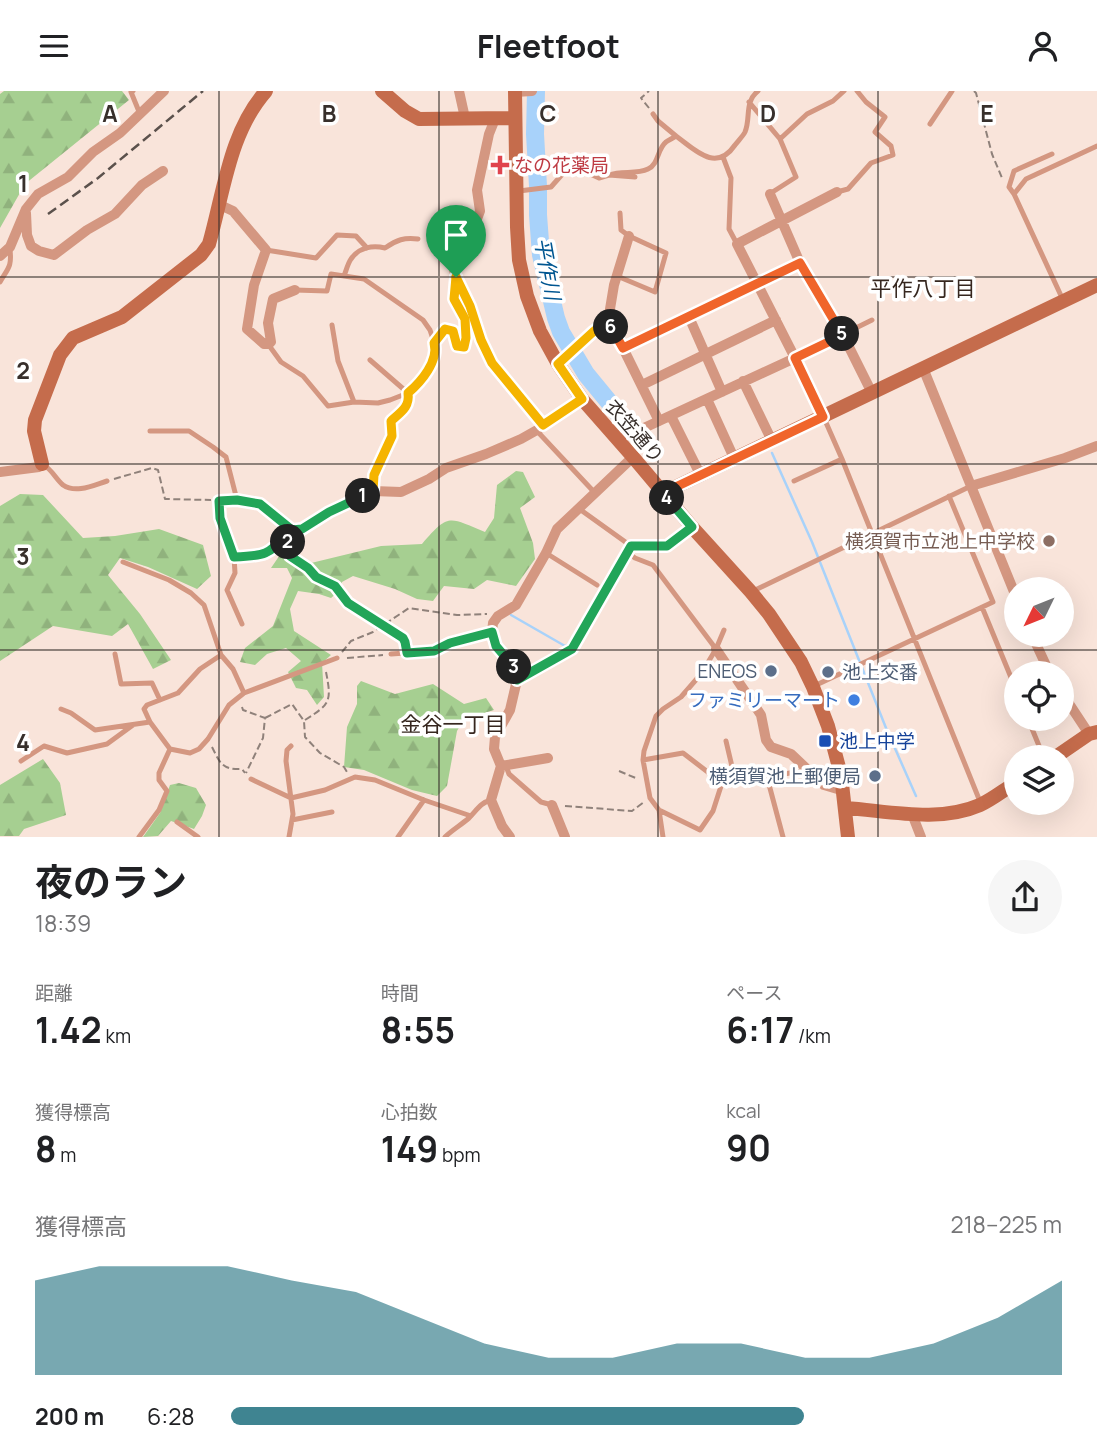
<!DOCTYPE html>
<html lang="ja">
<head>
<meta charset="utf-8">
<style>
	:root { --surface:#fff; --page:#f6f6f6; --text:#202124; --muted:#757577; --accent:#3f8491 }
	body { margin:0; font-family:Manrope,"Noto Sans JP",sans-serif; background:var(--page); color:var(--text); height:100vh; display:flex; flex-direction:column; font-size:26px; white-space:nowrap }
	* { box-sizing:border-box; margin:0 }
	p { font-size:23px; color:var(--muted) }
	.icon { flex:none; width:38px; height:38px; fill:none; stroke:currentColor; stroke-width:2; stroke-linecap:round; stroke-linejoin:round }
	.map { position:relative; height:746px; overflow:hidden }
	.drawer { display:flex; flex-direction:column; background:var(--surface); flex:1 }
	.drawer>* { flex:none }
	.needle { width:46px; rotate:227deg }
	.controls { position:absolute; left:1004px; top:486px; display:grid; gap:14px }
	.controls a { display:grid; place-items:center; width:70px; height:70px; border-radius:50%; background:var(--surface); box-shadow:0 7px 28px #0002; font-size:35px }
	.pin { position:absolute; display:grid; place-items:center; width:60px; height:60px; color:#fff; margin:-72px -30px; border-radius:50% 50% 50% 0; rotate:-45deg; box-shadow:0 0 7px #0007 }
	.pin .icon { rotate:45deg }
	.km { position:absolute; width:35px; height:35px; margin:-18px; border-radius:50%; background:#222; color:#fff; font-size:19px; line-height:35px; text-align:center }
	.round { display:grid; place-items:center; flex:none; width:74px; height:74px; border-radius:37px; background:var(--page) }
	.summary { display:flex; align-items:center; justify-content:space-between; height:119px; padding:0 35px }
	h1 { font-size:38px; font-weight:700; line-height:52px }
	.metrics { display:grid; grid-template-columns:repeat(3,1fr); gap:10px; height:119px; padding:7px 35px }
	.metrics div { display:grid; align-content:center }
	.metrics b { font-size:35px; font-weight:700 }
	.metrics small { font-size:19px; font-weight:400 }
	.metrics p { font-size:19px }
	.chart { height:196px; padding:14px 35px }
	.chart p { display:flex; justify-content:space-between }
	.chart svg { width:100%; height:126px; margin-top:7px; fill:var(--accent); opacity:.7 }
	ul { padding:0 35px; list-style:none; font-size:23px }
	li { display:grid; grid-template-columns:112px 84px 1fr; align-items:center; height:52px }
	li i { height:18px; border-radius:9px; background:var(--accent) }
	header { display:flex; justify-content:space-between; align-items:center; height:91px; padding:0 35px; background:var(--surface); font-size:32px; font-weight:700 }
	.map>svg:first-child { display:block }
	.forest { fill:url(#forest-firs) }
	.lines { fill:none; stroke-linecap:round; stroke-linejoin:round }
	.stream { stroke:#a8d2fa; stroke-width:2.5 }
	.river { stroke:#a8d2fa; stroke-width:18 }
	.path { stroke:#8f817a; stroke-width:2; stroke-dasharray:7 3.5; stroke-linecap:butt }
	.lane { stroke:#d49781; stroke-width:5 }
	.street { stroke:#d49781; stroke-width:10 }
	.secondary { stroke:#c56c4c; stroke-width:14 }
	.rail { stroke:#5b514c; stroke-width:2.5; stroke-dasharray:10 5; stroke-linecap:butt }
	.split-1-casing { stroke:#fff; stroke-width:14 }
	.split-2-casing { stroke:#fff; stroke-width:14 }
	.split-3-casing { stroke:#fff; stroke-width:14 }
	.split-4-casing { stroke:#fff; stroke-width:14 }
	.split-5-casing { stroke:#fff; stroke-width:14 }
	.split-6-casing { stroke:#fff; stroke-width:14 }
	.split-7-casing { stroke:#fff; stroke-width:14 }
	.split-1 { stroke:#f5b400; stroke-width:9 }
	.split-2 { stroke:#22a559; stroke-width:9 }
	.split-3 { stroke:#22a559; stroke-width:9 }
	.split-4 { stroke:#22a559; stroke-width:9 }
	.split-5 { stroke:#f0652b; stroke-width:9 }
	.split-6 { stroke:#f0652b; stroke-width:9 }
	.split-7 { stroke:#f5b400; stroke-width:9 }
	.grid { fill:none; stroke:#372f2b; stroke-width:2; stroke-opacity:0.55 }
	.health-dot { fill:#e0444e; stroke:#fff; stroke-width:2.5 }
	.education-dot { fill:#8d6e63; stroke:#fff; stroke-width:2.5 }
	.service-dot { fill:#5c6f8a; stroke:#fff; stroke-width:2.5 }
	.shop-dot { fill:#3f7fe0; stroke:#fff; stroke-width:2.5 }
	.transit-dot { fill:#1a4fb4; stroke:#fff; stroke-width:2.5 }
	.labels { text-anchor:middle; stroke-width:7; stroke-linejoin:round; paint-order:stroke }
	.health-label { font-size:19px; fill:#be3a42; stroke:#fff; text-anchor:start }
	.street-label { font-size:19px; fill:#372f2b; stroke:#fff }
	.education-label { font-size:19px; fill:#785e54; stroke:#fff; text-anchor:end }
	.service-label { font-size:19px; fill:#4e5e75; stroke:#fff; text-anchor:end }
	.shop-label { font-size:19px; fill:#366cbe; stroke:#fff; text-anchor:end }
	.transit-label { font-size:19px; fill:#164399; stroke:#fff; text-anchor:start }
	.water-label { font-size:21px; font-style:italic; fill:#005691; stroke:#fff }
	.neighbourhood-label { font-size:21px; fill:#36271f; stroke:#fff }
	.grid-label { font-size:23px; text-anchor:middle; font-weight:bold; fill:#372f2b; stroke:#fff; stroke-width:7; stroke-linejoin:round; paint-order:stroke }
</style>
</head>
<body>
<header><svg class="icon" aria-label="menu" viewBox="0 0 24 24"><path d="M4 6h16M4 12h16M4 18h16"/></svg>Fleetfoot<svg class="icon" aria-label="person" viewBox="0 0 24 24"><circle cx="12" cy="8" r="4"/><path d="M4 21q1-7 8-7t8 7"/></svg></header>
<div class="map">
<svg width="1097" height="746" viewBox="0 0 1097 746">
	<defs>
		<pattern id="forest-firs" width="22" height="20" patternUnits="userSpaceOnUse" patternTransform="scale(1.75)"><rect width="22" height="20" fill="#a6cf91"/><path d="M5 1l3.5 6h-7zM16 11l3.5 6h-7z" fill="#90b27d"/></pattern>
	</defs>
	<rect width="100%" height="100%" fill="#f9e4da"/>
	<path class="forest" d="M4 0H122L129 9 25 93 0 137V3Z
		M516 380 523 381 535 406 520 417 533 452 535 468 516 495 487 489 474 498 444 495 433 510 417 508 395 498 353 485 342 491 339 500 331 507 319 503 298 500 290 518 294 540 331 564 322 572 324 606 317 614 307 599 296 597 288 581 301 570 286 557 267 563 255 574 240 571 245 557 273 535 292 487 287 477H271L286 455 307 473 381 455 422 453C449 422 448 426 485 441L494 427 497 394Z
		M20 403 43 404 83 447 115 445 159 438 203 454 211 485 197 498 148 476 120 467 108 484 140 523 171 569 153 578 128 533 112 545 53 535 0 570V415Z
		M361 590 395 603 433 593 464 613 486 607 494 619 464 628 457 640 447 695 437 705 412 699 364 679 344 676 347 636 357 613V595Z
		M43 668 60 692 66 724 24 738 19 745H0V694Z
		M179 692 196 697 206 714 202 725 194 738 171 730 158 745 143 746 160 722 170 694Z"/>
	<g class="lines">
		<path class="stream" d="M772 362 812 451 886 637 916 705
			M511 524 565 555 568 554 628 454"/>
		<path class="river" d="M536 0 535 43 538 95V124L541 164 556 227 561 241 586 283 627 333"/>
		<path class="path" d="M974 0 976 2 992 63 1002 87
			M649 17 641 7 649 0
			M114 388 152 377 158 379 165 408 211 409
			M374 388 382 367 392 345 391 330 407 316 408 310
			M219 417 220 427 232 458
			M289 452 290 465 308 477 316 486 335 495 348 512 403 547 406 554
			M342 561 351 550 373 541 409 517 457 524 487 523
			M347 567 383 564
			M242 616 243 619 265 627 263 647 246 682
			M265 627 292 613 304 630 305 646 320 662 344 676 347 681
			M305 629C330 613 332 611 326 581
			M212 656C220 672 222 679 242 678L245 682
			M619 680 638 688
			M565 715 632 720 644 711"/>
		<path class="lane" d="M133 0 131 1 140 23
			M749 11 780 48 796 86 771 102
			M653 23 658 30 676 45
			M930 33 952 0
			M780 48 807 23 833 10 844 0
			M723 66 731 87 729 138 737 153
			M609 84C622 79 636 84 648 78 659 73 657 58 666 51 667 50 675 46 676 45 695 59 716 82 735 54 738 50 743 45 745 41 751 27 744 11 758 0
			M519 100 551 96 566 79 577 77 599 87 609 84 635 86
			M837 101 848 98 871 72 893 64 891 55 875 41 885 26 866 11 857 0
			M1014 103 1009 96 1014 80 1052 63
			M266 159 316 167 337 144 356 145 367 157
			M344 185C346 180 348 172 351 168 359 156 373 154 385 157 397 149 404 146 418 148
			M617 185 655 201 666 162 629 145 621 139 620 122
			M0 191C8 177 12 176 10 159
			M1063 209 1014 103 1026 88 1097 55
			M332 234 338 270 354 311
			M268 253 281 271 303 285 328 315 354 311 378 312 390 309 408 302 420 292 431 274 436 257 430 239 423 229 364 188 331 183 327 200 295 199
			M795 267 872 229
			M370 269 408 302
			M824 327 842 368 981 713
			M150 340H189L213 356 226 366 237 409
			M537 340 595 402
			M44 374C52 379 56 388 63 394 76 403 94 394 107 390
			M794 390 842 368
			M219 410 237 409 259 413 292 439C268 463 269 465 234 466L235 482 227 499 242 533
			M627 461 635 467 653 474 716 558
			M546 462 597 494
			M123 471 169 489 191 502 204 514 221 564 233 578 244 602
			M751 501 971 395
			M982 516 1017 601
			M115 563 121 593 152 592 160 609
			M391 563 434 560 450 552 492 541
			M221 564 200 578 178 602 147 614 144 618 150 631 170 658 190 662 199 658 208 648 229 614 244 602 337 567
			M518 589 572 558 631 455 578 417
			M814 595 993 511 949 405
			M61 618 71 622 95 639 150 631
			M1028 628 1044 667
			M726 650 734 684
			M643 669 683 662 722 692
			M21 670 44 655 67 662 107 653 133 634
			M506 675 509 683 541 711 552 714
			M767 686 783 746
			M251 688 291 707 325 699 355 686 375 689 424 709 471 725
			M659 719 700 739 713 720 722 692 734 684 767 686 807 679
			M292 729 332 721
			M177 731 198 746
			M139 746 159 719 167 700 159 689V682L170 658
			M289 746 293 723 286 670 287 659 291 655
			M398 746 424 709
			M445 746C452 739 461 734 469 727 477 719 480 712 491 709
			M663 746 659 719 650 707 643 669 644 660 656 625 663 618 681 606 701 583 716 558 724 539"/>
		<path class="street" d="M459 0 465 27
			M515 1 532 0
			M770 103 800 172 843 244 872 302
			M218 113 233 120 266 159 254 194 247 238 264 253H268L271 251 268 232 273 208 295 199
			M26 122 27 144 31 155 39 160 54 164 87 139 115 123 142 94 163 80
			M0 165 10 156 26 118 38 103 68 86 93 61 120 42 164 0
			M457 188 470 215 481 249 492 272 543 334
			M689 226 722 301
			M608 230 623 257
			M434 252 445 238 453 240 457 255 464 256 466 247 465 228 454 208 456 186 452 172 466 157 480 120 477 99 489 43 495 28
			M558 273 593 241 608 230 614 194 629 145
			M923 277 1017 508
			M743 290 772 350
			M642 294 776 229
			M707 308 734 367
			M671 325 700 383
			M823 326 795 267 737 153 837 101
			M659 330 623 257 800 172
			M618 349 795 267
			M0 381 39 376 42 373
			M971 395 1065 367 1097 355
			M292 439 302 438 329 421 373 400 401 401 429 388 446 377 486 363 521 348 537 339 582 308
			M631 455H667L692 436
			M1032 544 1050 583
			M716 558 761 624 766 649 771 656 791 663 824 694 844 700
			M1062 602 1089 643
			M501 675 548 667
			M552 714 565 746
			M912 723 921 746
			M510 746 502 735 491 709 501 675 494 658 495 646 510 619 517 589V581L509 569 497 555 492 541 493 532 498 525 516 514 546 462 557 438 633 366"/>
		<path class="secondary" d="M382 0 405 20 419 28 514 27
			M515 0 517 136 519 169 527 205 540 240 558 273 582 308 633 366 692 436 751 501 769 523 801 571 813 596 828 635 841 684 848 746
			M42 373 34 340 35 329 60 264 73 247 122 226 201 164 209 153C224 101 229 42 266 0
			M663 402 1097 194
			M1054 667 1089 643 1097 641
			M846 717C889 720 939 732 980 714 993 708 1005 698 1017 691"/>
		<path class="rail" d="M48 123 98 87 203 0"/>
	</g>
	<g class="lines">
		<defs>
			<path id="split-1" d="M363 405 373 400 374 384 392 345 391 330C401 321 410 316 408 302 421 291 439 270 434 252L445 238 453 240 457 255 464 256 466 247 465 228 454 208 456 186"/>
			<path id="split-2" d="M288 451 292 439 260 413 237 409 219 410 220 427 234 466C269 465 268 463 292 439L302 438 329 421 363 405"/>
			<path id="split-3" d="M288 451 290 465 308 477 316 486 335 495 348 512 403 547 405 551 407 562 434 560 450 552 492 541 496 555 514 576"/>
			<path id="split-4" d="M514 576 517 582V589L572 558 631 455H667L692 436 667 407"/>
			<path id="split-5" d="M667 407 663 402 823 326 795 267 843 244 842 243"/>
			<path id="split-6" d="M611 236 623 257 800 172 842 243"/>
			<path id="split-7" d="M456 186 470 215 481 249 492 272 543 334 582 308 558 273 593 241 608 230 611 236"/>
		</defs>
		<use href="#split-1" class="split-1-casing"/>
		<use href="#split-2" class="split-2-casing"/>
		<use href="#split-3" class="split-3-casing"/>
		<use href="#split-4" class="split-4-casing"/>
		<use href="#split-5" class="split-5-casing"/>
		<use href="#split-6" class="split-6-casing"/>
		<use href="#split-7" class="split-7-casing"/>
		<use href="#split-1" class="split-1"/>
		<use href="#split-2" class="split-2"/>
		<use href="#split-3" class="split-3"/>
		<use href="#split-4" class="split-4"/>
		<use href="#split-5" class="split-5"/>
		<use href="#split-6" class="split-6"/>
		<use href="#split-7" class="split-7"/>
	</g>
	<path class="grid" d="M219 0V746M439 0V746M658 0V746M878 0V746M0 186H1097M0 373H1097M0 559H1097"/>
	<path class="health-dot" d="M496.5 63.5h7v7h7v7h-7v7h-7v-7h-7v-7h7z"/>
	<circle class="education-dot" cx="1049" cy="450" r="7"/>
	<g class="service-dot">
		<circle cx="771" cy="580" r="7"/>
		<circle cx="828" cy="581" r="7"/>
		<circle cx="875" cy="685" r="7"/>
	</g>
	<circle class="shop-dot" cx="854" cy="609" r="7"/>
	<rect class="transit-dot" x="818" y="643" width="14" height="14" rx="3.5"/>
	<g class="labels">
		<g class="health-label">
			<text x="514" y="81">なの花薬局</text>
		</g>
		<g class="street-label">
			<text transform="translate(635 340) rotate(49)" y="7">衣笠通り</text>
		</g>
		<g class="education-label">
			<text x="1035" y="457">横須賀市立池上中学校</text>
		</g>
		<g class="service-label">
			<text x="757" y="587">ENEOS</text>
			<text x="842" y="588" text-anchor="start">池上交番</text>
			<text x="861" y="692">横須賀池上郵便局</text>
		</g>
		<g class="shop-label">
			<text x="840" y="616">ファミリーマート</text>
		</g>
		<g class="transit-label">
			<text x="839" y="657">池上中学</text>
		</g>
		<g class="water-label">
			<text transform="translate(547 178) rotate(80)" y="7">平作川</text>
		</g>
		<g class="neighbourhood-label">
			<text x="923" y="205">平作八丁目</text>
			<text x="453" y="641">金谷一丁目</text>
		</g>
	</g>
	<g class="grid-label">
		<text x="110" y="31">A</text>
		<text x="329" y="31">B</text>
		<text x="548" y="31">C</text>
		<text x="768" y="31">D</text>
		<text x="987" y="31">E</text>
		<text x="23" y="101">1</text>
		<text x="23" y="288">2</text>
		<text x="23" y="474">3</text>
		<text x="23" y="660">4</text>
	</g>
</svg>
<div class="controls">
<a><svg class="needle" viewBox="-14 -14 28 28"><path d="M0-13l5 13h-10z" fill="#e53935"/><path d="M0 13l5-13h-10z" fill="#757577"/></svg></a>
<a><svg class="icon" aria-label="locate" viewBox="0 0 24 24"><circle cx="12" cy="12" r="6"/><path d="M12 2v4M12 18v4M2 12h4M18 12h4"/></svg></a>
<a><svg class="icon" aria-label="layers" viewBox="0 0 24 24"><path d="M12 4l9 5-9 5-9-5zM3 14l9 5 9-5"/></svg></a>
</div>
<div class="pin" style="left:456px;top:186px;background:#1e9e55"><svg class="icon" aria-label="arrive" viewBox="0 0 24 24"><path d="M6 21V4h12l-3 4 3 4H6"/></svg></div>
<b class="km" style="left:363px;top:405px">1</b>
<b class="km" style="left:288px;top:451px">2</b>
<b class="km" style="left:514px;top:576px">3</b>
<b class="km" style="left:667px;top:407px">4</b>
<b class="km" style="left:842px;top:243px">5</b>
<b class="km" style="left:611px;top:236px">6</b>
</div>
<section class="drawer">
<div class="summary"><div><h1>夜のラン</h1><p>18:39</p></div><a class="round"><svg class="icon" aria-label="share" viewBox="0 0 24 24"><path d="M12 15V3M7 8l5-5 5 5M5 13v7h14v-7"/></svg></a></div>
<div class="metrics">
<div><p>距離</p><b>1.42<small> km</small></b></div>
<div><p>時間</p><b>8:55</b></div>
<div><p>ペース</p><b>6:17<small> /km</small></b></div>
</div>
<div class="metrics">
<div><p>獲得標高</p><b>8<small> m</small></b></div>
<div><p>心拍数</p><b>149<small> bpm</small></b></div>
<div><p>kcal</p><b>90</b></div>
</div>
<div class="chart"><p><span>獲得標高</span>218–225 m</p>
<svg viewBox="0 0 160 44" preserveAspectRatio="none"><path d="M0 44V11L10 6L20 6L30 6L40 11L50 15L60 24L70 33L80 38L90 38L100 33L110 33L120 38L130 38L140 33L150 24L160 11V44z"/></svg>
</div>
<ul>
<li><b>200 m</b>6:28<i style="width:69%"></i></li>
</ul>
</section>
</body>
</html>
